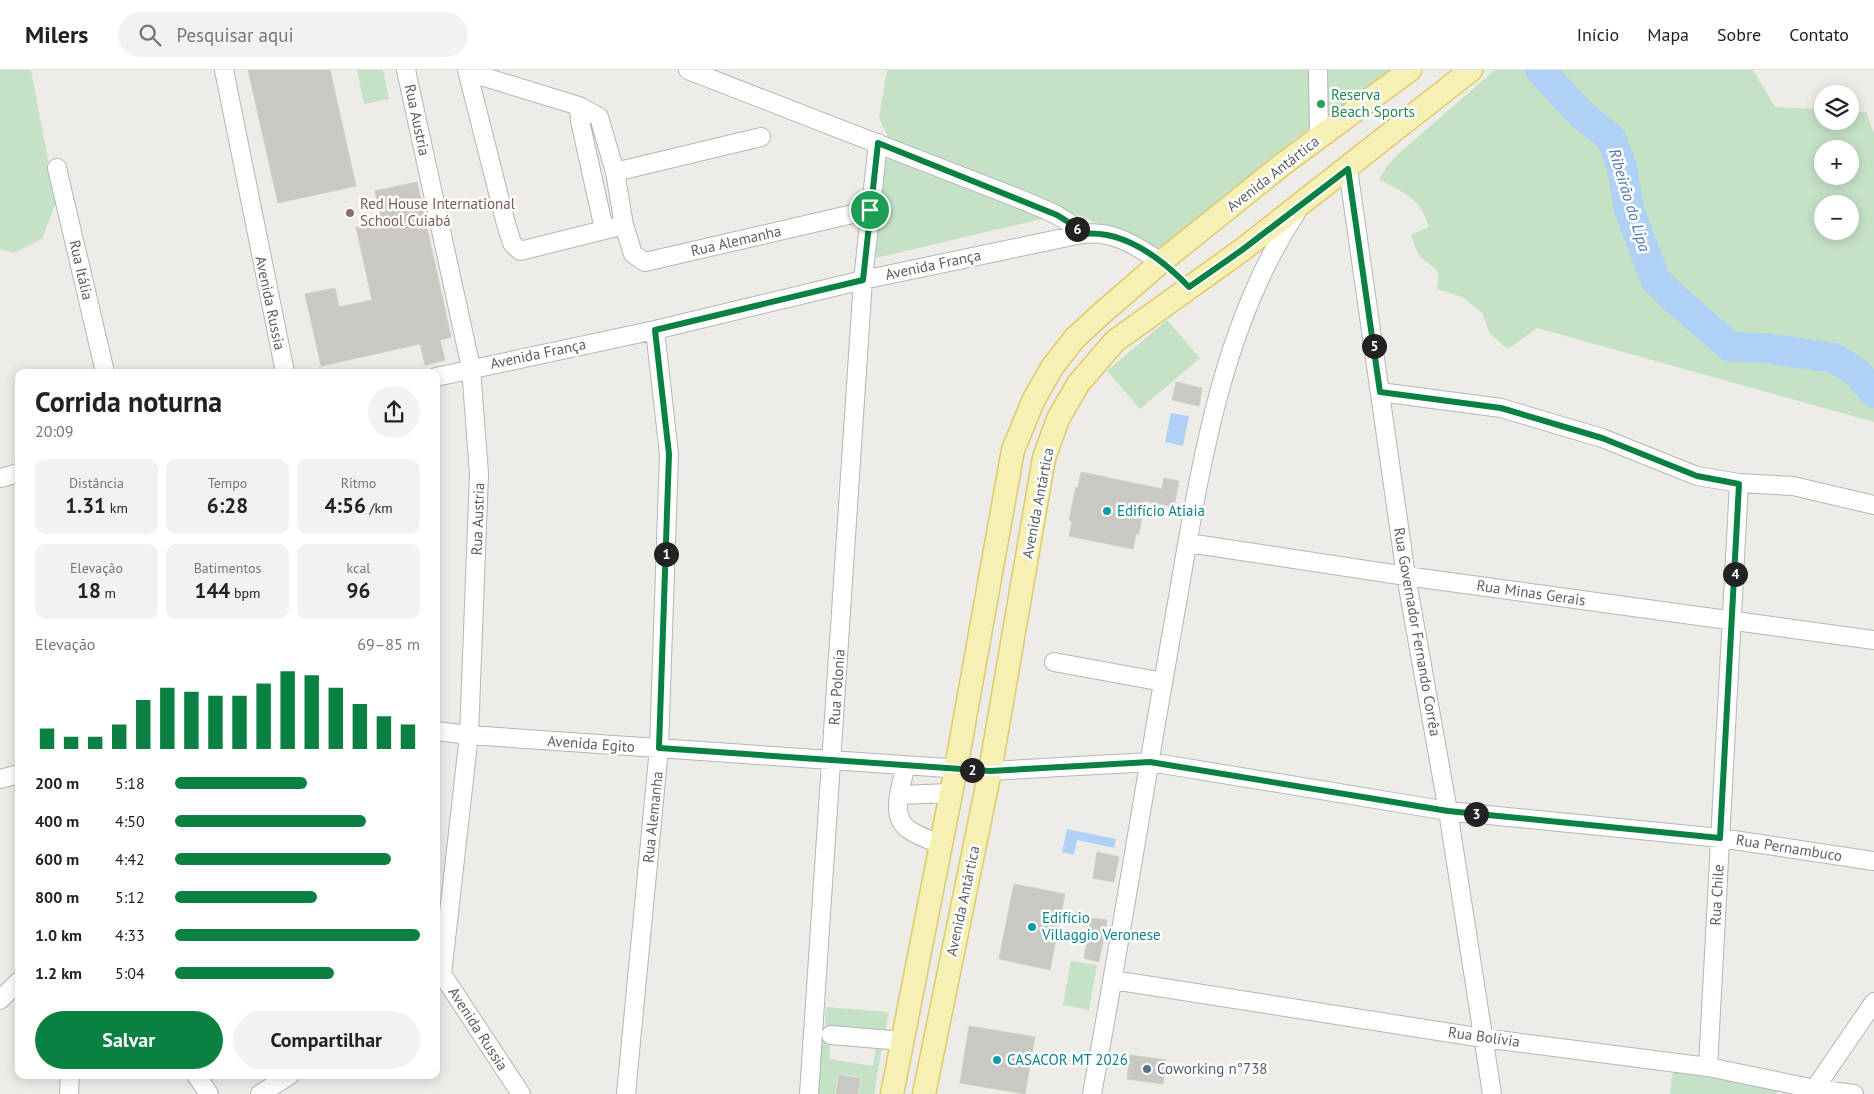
<!DOCTYPE html>
<html lang="pt">
<head>
<meta charset="utf-8">
<style>
	:root { --surface:#fff; --page:#f2f2f2; --text:#222; --muted:#767676; --line:#e0e0e0; --accent:#0b8043 }
	body { margin:0; font-family:"PT Sans",sans-serif; background:var(--page); color:var(--text); height:100vh; display:flex; flex-direction:column; font-size:19px; white-space:nowrap }
	* { box-sizing:border-box; margin:0 }
	p { font-size:16px; color:var(--muted) }
	.icon { flex:none; width:28px; height:28px; fill:none; stroke:currentColor; stroke-width:2; stroke-linecap:round; stroke-linejoin:round }
	.map { position:relative; flex:1; overflow:hidden }
	.details { position:absolute; left:15px; top:299px; width:425px; height:710px; display:flex; flex-direction:column; background:var(--surface); border-radius:10px; box-shadow:0 2px 12px #0003 }
	.details>* { flex:none }
	.tools { position:absolute; left:1814px; top:15px; display:grid; gap:10px }
	.tools a { display:grid; place-items:center; width:45px; height:45px; border-radius:50%; background:var(--surface); box-shadow:0 2px 12px #0003; font-size:25px }
	.pin { position:absolute; display:grid; place-items:center; width:42px; height:42px; color:#fff; margin:-21px; border:2px solid #fff; border-radius:50%; box-shadow:0 1px 5px #0007 }
	.km { position:absolute; width:25px; height:25px; margin:-12px; border-radius:50%; background:#222; color:#fff; font-size:14px; line-height:25px; text-align:center }
	.round { display:grid; place-items:center; flex:none; width:52px; height:52px; border-radius:26px; background:var(--page) }
	.headline { display:flex; align-items:center; justify-content:space-between; height:85px; padding:0 20px }
	h1 { font-size:28px; font-weight:700; line-height:38px }
	.metrics { display:grid; grid-template-columns:repeat(3,1fr); gap:8px; height:85px; padding:5px 20px }
	.metrics div { display:grid; align-content:center; border-radius:10px; background:var(--page); text-align:center }
	.metrics b { font-size:21px; font-weight:700 }
	.metrics small { font-size:14px; font-weight:400 }
	.metrics p { font-size:14px }
	.chart { height:140px; padding:10px 20px }
	.chart p { display:flex; justify-content:space-between }
	.chart svg { width:100%; height:90px; margin-top:5px; stroke:var(--accent); stroke-width:6 }
	.action { display:flex; gap:10px; margin-top:auto; padding:10px 20px }
	.action a { flex:1; height:58px; border-radius:30px; background:var(--accent); color:#fff; font-size:20px; font-weight:700; line-height:58px; text-align:center }
	.action a+a { background:var(--page); color:var(--text) }
	ul { padding:0 20px; list-style:none; font-size:16px }
	li { display:grid; grid-template-columns:80px 60px 1fr; align-items:center; height:38px }
	li i { height:12px; border-radius:6px; background:var(--accent) }
	header { display:flex; align-items:center; gap:30px; box-sizing:border-box; height:70px; padding:0 25px; background:var(--surface); border-bottom:1px solid var(--line) }
	header strong { font-size:24px }
	nav { display:flex; gap:28px; margin-inline-start:auto; font-size:18px }
	.search { width:350px; height:45px; background:var(--page); display:flex; align-items:center; gap:12px; box-sizing:border-box; padding:0 18px; border-radius:28px; color:var(--muted); font-size:19px }
	.map>svg:first-child { display:block }
	.green { fill:#c5e2c7; fill-rule:evenodd }
	.water { fill:#afd1f5 }
	.lines { fill:none; stroke-linecap:round; stroke-linejoin:round }
	.river { stroke:#afd1f5; stroke-width:30 }
	.building { fill:#c9c8c2; stroke:#d2cfc5 }
	.minor-casing { stroke:#b3b5b9; stroke-width:20 }
	.major-casing { stroke:#e0c86c; stroke-width:25 }
	.minor { stroke:#fff; stroke-width:18 }
	.major { stroke:#f5f0b3; stroke-width:22 }
	.route-casing { stroke:#fff; stroke-width:10 }
	.route { stroke:#0b8043; stroke-width:6 }
	.leisure-dot { fill:#2e9e5b; stroke:#fff; stroke-width:2 }
	.education-dot { fill:#8d6e63; stroke:#fff; stroke-width:2 }
	.culture-dot { fill:#0f9aa8; stroke:#fff; stroke-width:2 }
	.service-dot { fill:#5c6f8a; stroke:#fff; stroke-width:2 }
	.labels { text-anchor:middle; stroke-width:5; stroke-linejoin:round; paint-order:stroke }
	.leisure-label { font-size:15px; fill:#27864d; stroke:#fff; text-anchor:start }
	.street-label { font-size:15px; fill:#5d6064; stroke:#fff }
	.education-label { font-size:15px; fill:#785e54; stroke:#fff; text-anchor:start }
	.culture-label { font-size:15px; fill:#0d838f; stroke:#fff; text-anchor:start }
	.service-label { font-size:15px; fill:#4e5e75; stroke:#fff; text-anchor:start }
	.water-label { font-size:16px; font-style:italic; fill:#5177ad; stroke:#fff }
</style>
</head>
<body>
<header>
<strong>Milers</strong>
<div class="search"><svg class="icon" aria-label="search" viewBox="0 0 24 24"><circle cx="10" cy="10" r="6"/><path d="M15 15l6 6"/></svg>Pesquisar aqui</div>
<nav><a>Início</a><a>Mapa</a><a>Sobre</a><a>Contato</a></nav>
</header>
<div class="map">
<svg width="1874" height="1024" viewBox="0 0 1874 1024">
	<rect width="100%" height="100%" fill="#eeece6"/>
	<path class="green" d="M0 0H31L56 132 42 169 14 183 0 179Z
		M357 0H383L389 29 364 34Z
		M887 0H1392L1296 68 1159 178 889 69 879 48Z
		M1495 0H1753L1775 37 1822 39V51H1850V41L1866 42 1874 63V352L1537 258 1508 279 1490 264 1482 243 1462 227 1437 219C1441 196 1435 200 1421 187 1416 183 1413 171 1411 165L1429 157C1421 128 1403 123 1379 109L1387 96 1399 83ZM1822 79H1850V106H1822ZM1822 134H1850V161H1822Z
		M894 85 1046 148 876 188 871 180 884 86Z
		M1167 250 1200 288 1140 339 1107 301Z
		M436 686H440L436 764Z
		M1071 891 1097 895 1089 940 1063 935Z
		M826 937 889 942 885 962 825 958Z
		M822 969H831L829 989 873 996 876 976 882 977 874 1024H859L861 1007 838 1004 835 1024H817Z
		M1673 1002 1781 1016 1776 1024H1670Z"/>
	<path class="water" d="M1171 343 1189 346 1183 376 1165 372Z
		M1067 759 1116 769 1114 778 1077 770 1074 785 1062 782Z"/>
	<g class="lines">
		<path class="river" d="M1540 0 1583 46 1611 68 1622 97 1629 139 1655 209 1675 229 1731 277 1764 278 1834 288 1858 303 1874 323"/>
	</g>
	<path class="building" d="M248 0H330L356 116 278 133Z
		M417 112 451 267 440 270 445 290 425 295 420 274 321 296 305 224 335 218 339 237 372 230 356 157 382 152 375 121Z
		M1176 312 1202 318 1199 336 1172 330Z
		M1081 402 1162 419 1164 408 1179 411 1174 437 1145 431 1139 464H1136L1133 479 1069 466 1072 451 1069 450 1076 417 1078 418Z
		M1097 782 1119 787 1114 812 1093 808Z
		M1014 814 1065 824 1050 900 999 889Z
		M1091 848 1107 850 1099 892 1084 888Z
		M969 956 1035 967 1025 1024 960 1013Z
		M1130 985 1166 990 1163 1014 1127 1009Z
		M839 1005 860 1008 858 1024H836Z"/>
	<g class="lines">
		<defs>
			<path id="minor" d="M224 0 285 302
				M406 0 471 298 479 404 469 665 442 904
				M467 0 506 154 512 173 520 181 624 155 633 184 645 192 870 140
				M688 0 1025 131C1046 140 1066 147 1082 164
				M1318 0 1319 68
				M468 2 579 36 599 47 615 102 624 155
				M579 36 580 51 604 159
				M57 98 105 302
				M1348 99 1406 506 1448 741 1492 1024
				M615 102 761 67
				M436 307 655 260 863 210 1082 164C1113 160 1135 175 1161 192
				M1380 322 1501 338 1602 368 1697 406 1739 413 1793 416 1874 435
				M0 408 19 403
				M1188 473 1406 506 1874 570
				M1054 592 1163 612
				M436 661 469 665 990 701 1150 692 1448 741 1720 768 1874 791
				M906 695C902 714 889 745 908 759 917 766 931 770 941 775
				M0 709 19 704
				M900 725 951 723
				M436 895 521 1024
				M1113 910 1483 968 1708 997 1815 1019 1854 1024
				M0 930 19 911
				M831 965 902 971
				M1708 997 1739 413
				M196 1005 209 1024
				M69 1024 70 1005
				M260 1024 290 1005
				M626 1024 659 678 669 384 655 260
				M809 1024 863 210 878 73
				M1092 1024C1121 868 1145 712 1173 556 1198 415 1216 265 1296 143
				M1811 1024 1874 932"/>
			<path id="major" d="M892 1024 956 698 1013 380 1034 329 1053 296 1075 268 1101 244 1161 192 1283 94 1410 0
				M924 1024 990 701 1044 388 1058 349 1078 314 1115 271 1242 180 1471 0"/>
		</defs>
		<use href="#minor" class="minor-casing"/>
		<use href="#major" class="major-casing"/>
		<use href="#minor" class="minor"/>
		<use href="#major" class="major"/>
	</g>
	<g class="lines">
		<defs>
			<path id="route" d="M878 73 1057 145 1073 155 1082 164C1124 159 1161 188 1189 217L1242 180 1348 99 1380 322 1501 338 1602 368 1697 406 1739 414 1720 768 1448 741 1150 692 990 701 659 678 669 384 655 260 863 210Z"/>
		</defs>
		<use href="#route" class="route-casing"/>
		<use href="#route" class="route"/>
	</g>
	<circle class="leisure-dot" cx="1321" cy="34" r="5"/>
	<circle class="education-dot" cx="350" cy="143" r="5"/>
	<g class="culture-dot">
		<circle cx="1107" cy="441" r="5"/>
		<circle cx="1032" cy="857" r="5"/>
		<circle cx="997" cy="990" r="5"/>
	</g>
	<circle class="service-dot" cx="1147" cy="999" r="5"/>
	<g class="labels">
		<g class="leisure-label">
			<text x="1331" y="30">Reserva<tspan x="1331" dy="17">Beach Sports</tspan></text>
		</g>
		<g class="street-label">
			<text transform="translate(417 50) rotate(78)" y="5">Rua Austria</text>
			<text transform="translate(1273 104) rotate(-38)" y="5">Avenida Antártica</text>
			<text transform="translate(736 171) rotate(-13)" y="5">Rua Alemanha</text>
			<text transform="translate(933 195) rotate(-12)" y="5">Avenida França</text>
			<text transform="translate(81 200) rotate(77)" y="5">Rua Itália</text>
			<text transform="translate(270 233) rotate(78)" y="5">Avenida Russia</text>
			<text transform="translate(538 284) rotate(-12)" y="5">Avenida França</text>
			<text transform="translate(1038 433) rotate(-79)" y="5">Avenida Antártica</text>
			<text transform="translate(478 449) rotate(-88)" y="5">Rua Austria</text>
			<text transform="translate(1531 523) rotate(8)" y="5">Rua Minas Gerais</text>
			<text transform="translate(1417 562) rotate(80)" y="5">Rua Governador Fernando Corrêa</text>
			<text transform="translate(837 617) rotate(-86)" y="5">Rua Polonia</text>
			<text transform="translate(591 674) rotate(4)" y="5">Avenida Egito</text>
			<text transform="translate(653 747) rotate(-84)" y="5">Rua Alemanha</text>
			<text transform="translate(1789 778) rotate(9)" y="5">Rua Pernambuco</text>
			<text transform="translate(1717 825) rotate(-87)" y="5">Rua Chile</text>
			<text transform="translate(963 831) rotate(-78)" y="5">Avenida Antártica</text>
			<text transform="translate(478 959) rotate(57)" y="5">Avenida Russia</text>
			<text transform="translate(1484 967) rotate(8)" y="5">Rua Bolívia</text>
		</g>
		<g class="education-label">
			<text x="360" y="139">Red House International<tspan x="360" dy="17">School Cuiabá</tspan></text>
		</g>
		<g class="culture-label">
			<text x="1117" y="446">Edifício Atiaia</text>
			<text x="1042" y="853">Edifício<tspan x="1042" dy="17">Villaggio Veronese</tspan></text>
			<text x="1007" y="995">CASACOR MT 2026</text>
		</g>
		<g class="service-label">
			<text x="1157" y="1004">Coworking n°738</text>
		</g>
		<g class="water-label">
			<text transform="translate(1630 130) rotate(73)" y="6">Ribeirão do Lipa</text>
		</g>
	</g>
</svg>
<div class="tools">
<a><svg class="icon" aria-label="layers" viewBox="0 0 24 24"><path d="M12 4l9 5-9 5-9-5zM3 14l9 5 9-5"/></svg></a>
<a>+</a>
<a>−</a>
</div>
<div class="pin" style="left:870px;top:140px;background:#1e9e55"><svg class="icon" aria-label="arrive" viewBox="0 0 24 24"><path d="M6 21V4h12l-3 4 3 4H6"/></svg></div>
<b class="km" style="left:666px;top:484px">1</b>
<b class="km" style="left:972px;top:700px">2</b>
<b class="km" style="left:1476px;top:744px">3</b>
<b class="km" style="left:1735px;top:504px">4</b>
<b class="km" style="left:1374px;top:276px">5</b>
<b class="km" style="left:1077px;top:159px">6</b>
<section class="details">
<div class="headline"><div><h1>Corrida noturna</h1><p>20:09</p></div><a class="round"><svg class="icon" aria-label="share" viewBox="0 0 24 24"><path d="M12 15V3M7 8l5-5 5 5M5 13v7h14v-7"/></svg></a></div>
<div class="metrics">
<div><p>Distância</p><b>1.31<small> km</small></b></div>
<div><p>Tempo</p><b>6:28</b></div>
<div><p>Ritmo</p><b>4:56<small> /km</small></b></div>
</div>
<div class="metrics">
<div><p>Elevação</p><b>18<small> m</small></b></div>
<div><p>Batimentos</p><b>144<small> bpm</small></b></div>
<div><p>kcal</p><b>96</b></div>
</div>
<div class="chart"><p><span>Elevação</span>69–85 m</p>
<svg viewBox="0 0 160 44" preserveAspectRatio="none"><path d="M5 44V34M15 44V38M25 44V38M35 44V32M45 44V20M55 44V14M65 44V16M75 44V18M85 44V18M95 44V12M105 44V6M115 44V8M125 44V14M135 44V22M145 44V28M155 44V32"/></svg>
</div>
<ul>
<li><b>200 m</b>5:18<i style="width:54%"></i></li>
<li><b>400 m</b>4:50<i style="width:78%"></i></li>
<li><b>600 m</b>4:42<i style="width:88%"></i></li>
<li><b>800 m</b>5:12<i style="width:58%"></i></li>
<li><b>1.0 km</b>4:33<i style="width:100%"></i></li>
<li><b>1.2 km</b>5:04<i style="width:65%"></i></li>
</ul>
<div class="action"><a>Salvar</a><a>Compartilhar</a></div>
</section>
</div>
</body>
</html>
